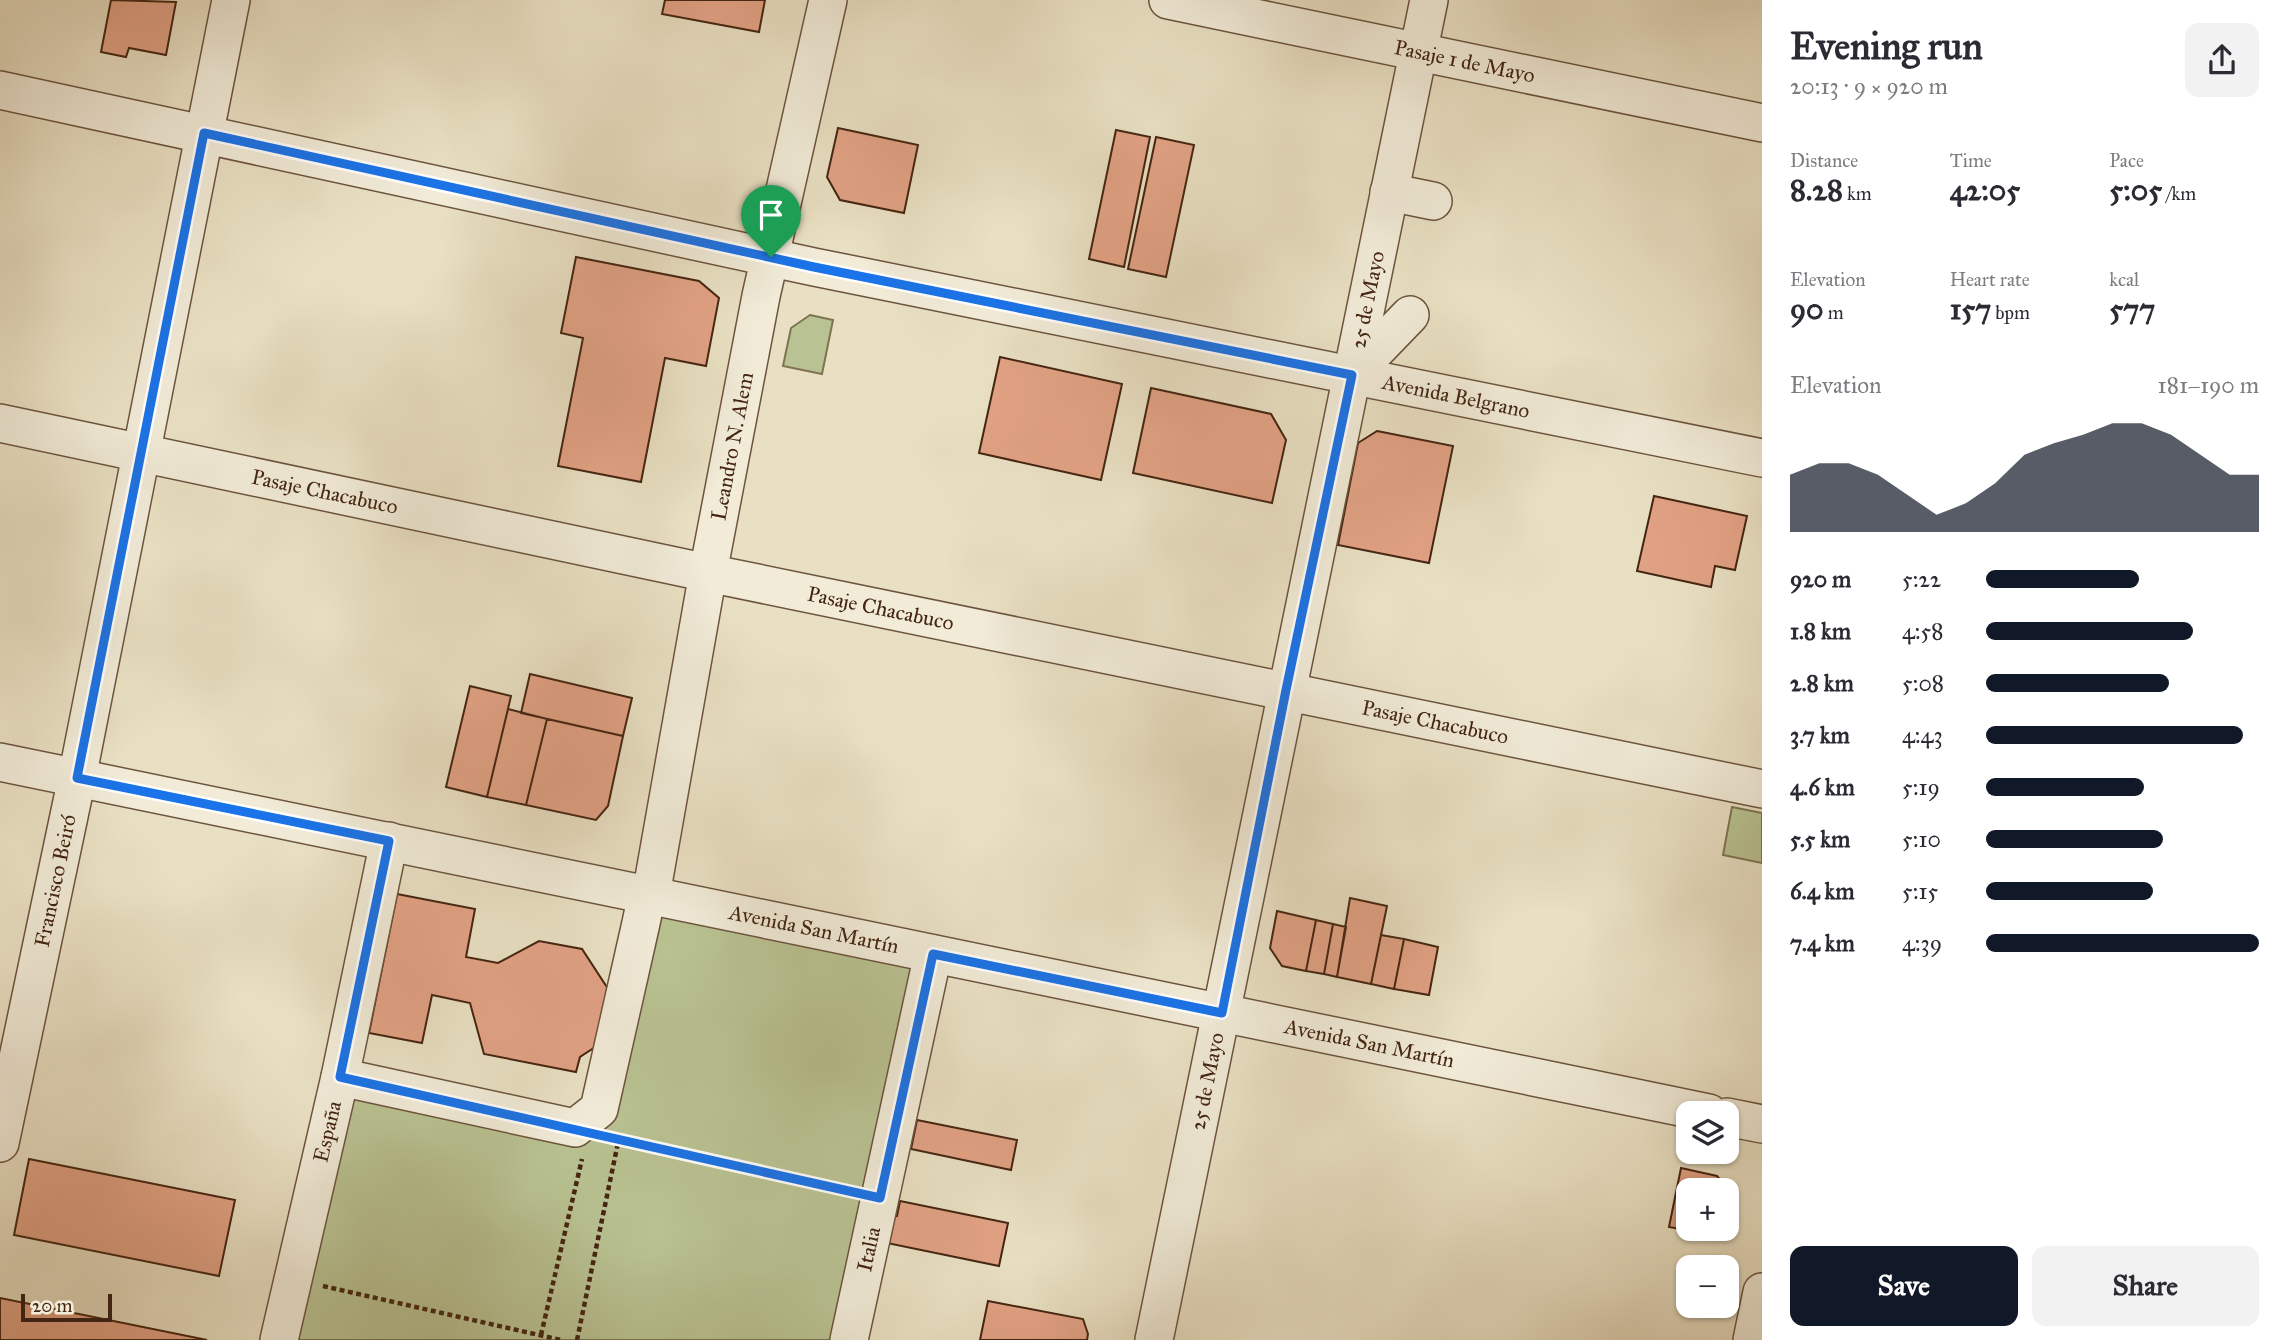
<!DOCTYPE html>
<html lang="en">
<head>
<meta charset="utf-8">
<style>
	:root { --surface:#fff; --page:#f2f2f3; --text:#2b2b33; --muted:#7c7c81; --accent:#111827 }
	body { margin:0; font-family:"IM FELL Great Primer",serif; background:var(--page); color:var(--text); height:100vh; display:flex; flex-direction:column; font-size:26px; white-space:nowrap }
	* { box-sizing:border-box; margin:0 }
	p { font-size:23px; color:var(--muted) }
	.icon { flex:none; width:38px; height:38px; fill:none; stroke:currentColor; stroke-width:2; stroke-linecap:round; stroke-linejoin:round }
	.map { position:relative; flex:1; overflow:hidden }
	.panel { display:flex; flex-direction:column; background:var(--surface); width:525px }
	.panel>* { flex:none }
	.tools { position:absolute; left:1676px; top:1101px; display:grid; gap:14px }
	.tools a { display:grid; place-items:center; width:63px; height:63px; border-radius:14px; background:var(--surface); box-shadow:0 2px 5px #0004; font-size:35px }
	.scale { position:absolute; left:21px; bottom:18px; width:91px; box-sizing:border-box; padding-left:7px; border:4px solid #442511; border-top:0; font-size:19px; line-height:24px; white-space:nowrap; color:#442511; -webkit-text-stroke:5px #f1ebd8; paint-order:stroke }
	.pin { position:absolute; display:grid; place-items:center; width:60px; height:60px; color:#fff; margin:-72px -30px; border-radius:50% 50% 50% 0; rotate:-45deg; box-shadow:0 0 7px #0007 }
	.pin .icon { rotate:45deg }
	.round { display:grid; place-items:center; flex:none; width:74px; height:74px; border-radius:14px; background:var(--page) }
	.overview { display:flex; align-items:center; justify-content:space-between; height:119px; padding:0 28px }
	h1 { font-size:38px; font-weight:700; line-height:52px }
	.metrics { display:grid; grid-template-columns:repeat(3,1fr); gap:10px; height:119px; padding:7px 28px }
	.metrics div { display:grid; align-content:center }
	.metrics b { font-size:30px; font-weight:700 }
	.metrics small { font-size:19px; font-weight:400 }
	.metrics p { font-size:19px }
	.chart { height:196px; padding:14px 28px }
	.chart p { display:flex; justify-content:space-between }
	.chart svg { width:100%; height:126px; margin-top:7px; fill:var(--accent); opacity:.7 }
	.action { display:flex; gap:14px; margin-top:auto; padding:14px 28px }
	.action a { flex:1; height:80px; border-radius:14px; background:var(--accent); color:#fff; font-size:28px; font-weight:700; line-height:80px; text-align:center }
	.action a+a { background:var(--page); color:var(--text) }
	ul { padding:0 28px; list-style:none; font-size:23px }
	li { display:grid; grid-template-columns:112px 84px 1fr; align-items:center; height:52px }
	li i { height:18px; border-radius:9px; background:var(--accent) }
	main { display:flex; flex:1; min-height:0 }
	.map>svg:first-child { display:block }
	.green { fill:#b9c292; stroke:#7e7452; stroke-width:2 }
	.building { fill:#e2a285; stroke:#442511; stroke-width:2 }
	.lines { fill:none; stroke-linecap:round; stroke-linejoin:round }
	.minor-casing { stroke:#6d543e; stroke-width:40 }
	.path { stroke:#442511; stroke-width:4.5; stroke-dasharray:5 3.5; stroke-linecap:butt }
	.minor { stroke:#f1ebd8; stroke-width:37 }
	.route-casing { stroke:#fff; stroke-width:14 }
	.route { stroke:#1a73e8; stroke-width:9 }
	.labels { text-anchor:middle; stroke-width:6; stroke-linejoin:round; paint-order:stroke }
	.street-label { font-size:21px; fill:#442511; stroke:#f1ebd8 }
</style>
</head>
<body>
<main>
<div class="map">
<svg width="1762" height="1340" viewBox="0 0 1762 1340">
	<rect width="100%" height="100%" fill="#e9e0c3"/>
	<filter id="stains"><feTurbulence type="fractalNoise" baseFrequency=".00286" numOctaves="4"/><feColorMatrix values="0 0 0 0 .2 0 0 0 0 .09 0 0 0 0 .02 0 0 0 .5 -.17"/></filter>
	<radialGradient id="worn" r=".72"><stop offset=".6" stop-color="#630" stop-opacity="0"/><stop offset="1" stop-color="#630" stop-opacity=".3"/></radialGradient>
	<path class="green" d="M810 315 833 320 822 374 783 366 791 328Z
		M1732 807 1762 813V863L1723 855Z
		M646 905 932 951 846 1340H291L346 1081 576 1131Z"/>
	<path class="building" d="M111 0 176 2 166 55 129 48 126 57 101 52Z
		M665 0H765L759 32 662 14Z
		M838 128 918 145 904 213 840 200 827 177Z
		M1116 130 1150 137 1124 267 1089 259Z
		M1156 137 1194 145 1166 277 1128 269Z
		M576 257 699 281 719 298 706 366 665 358 641 482 558 466 583 338 561 333Z
		M1000 357 1122 384 1101 480 979 453Z
		M1151 388 1271 414 1286 440 1272 503 1133 473Z
		M1377 431 1453 446 1429 563 1338 545 1358 443Z
		M1654 496 1747 516 1735 570 1715 566 1711 587 1637 571Z
		M530 674 632 698 623 736 521 713Z
		M470 686 511 696 487 797 446 787Z
		M508 709 547 719 526 805 487 797Z
		M547 719 623 736 608 806 596 820 526 805Z
		M397 894 475 909 466 957 498 963 539 941 582 949 612 995 603 1042 580 1057 576 1072 484 1054 470 1003 432 995 422 1043 369 1033Z
		M1350 898 1387 906 1371 984 1337 977Z
		M1277 911 1316 920 1306 971 1282 966 1270 948Z
		M1316 920 1333 924 1324 974 1306 971Z
		M1333 924 1346 927 1337 977 1324 974Z
		M1381 935 1404 939 1394 989 1371 984Z
		M1404 939 1438 947 1429 995 1394 989Z
		M917 1120 1017 1140 1011 1170 911 1149Z
		M29 1159 235 1200 219 1276 14 1235Z
		M1681 1168 1717 1176 1728 1189 1727 1191 1689 1190V1228H1721L1719 1236 1669 1227Z
		M900 1201 1008 1223 999 1266 887 1243 893 1215 897 1216Z
		M0 1298 207 1340H0Z
		M988 1301 1083 1319 1088 1334 1087 1340H980Z"/>
	<g class="lines">
		<defs>
			<g id="minor">
				<path id="s1" d="M1168 0 1762 123"/>
				<path id="s2" d="M0 90 814 267 1762 458"/>
				<path d="M1389 192 1433 201"/>
				<path d="M1352 375 1410 315"/>
				<path id="s3" d="M0 423 708 573 1762 789"/>
				<path id="s4" d="M0 762 1709 1113"/>
				<path id="s5" d="M340 1077 575 1128 599 1109 641 923 645 904 651 895 708 573 761 296 828 0"/>
				<path d="M1727 1117 1762 1124"/>
				<path id="s6" d="M0 1143 77 778 231 0"/>
				<path id="s7" d="M279 1340 340 1077 389 841"/>
				<path id="s8" d="M849 1340 933 954"/>
				<path id="s9" d="M1154 1340 1429 0"/>
				<path d="M1752 1340 1762 1292"/>
			</g>
		</defs>
		<use href="#minor" class="minor-casing"/>
		<path class="path" d="M617 1138 847 1190
			M323 1286 561 1340
			M541 1335 582 1159
			M577 1340 619 1138"/>
		<use href="#minor" class="minor"/>
	</g>
	<g class="lines">
		<defs>
			<path id="route" d="M204 133 814 267 1352 375 1286 690 1222 1013 933 954 880 1198 340 1077 389 841 77 778Z"/>
		</defs>
		<use href="#route" class="route-casing"/>
		<use href="#route" class="route"/>
	</g>
	<g class="labels">
		<g class="street-label">
			<text dy="7" stroke="none"><textPath href="#s1" startOffset="303">Pasaje 1 de Mayo</textPath></text>
			<text dy="7" stroke="none"><textPath href="#s9" startOffset="1062">25 de Mayo</textPath></text>
			<text dy="7" stroke="none"><textPath href="#s2" startOffset="1488">Avenida Belgrano</textPath></text>
			<text dy="7" stroke="none"><textPath href="#s5" startOffset="948">Leandro N. Alem</textPath></text>
			<text dy="7" stroke="none"><textPath href="#s3" startOffset="332">Pasaje Chacabuco</textPath></text>
			<text dy="7" stroke="none"><textPath href="#s3" startOffset="900">Pasaje Chacabuco</textPath></text>
			<text dy="7" stroke="none"><textPath href="#s3" startOffset="1466">Pasaje Chacabuco</textPath></text>
			<text dy="7" stroke="none"><textPath href="#s6" startOffset="268">Francisco Beiró</textPath></text>
			<text dy="7" stroke="none"><textPath href="#s4" startOffset="831">Avenida San Martín</textPath></text>
			<text dy="7" stroke="none"><textPath href="#s4" startOffset="1398">Avenida San Martín</textPath></text>
			<text dy="7" stroke="none"><textPath href="#s9" startOffset="264">25 de Mayo</textPath></text>
			<text dy="7" stroke="none"><textPath href="#s7" startOffset="214">España</textPath></text>
			<text dy="7" stroke="none"><textPath href="#s8" startOffset="93">Italia</textPath></text>
		</g>
	</g>
	<rect width="100%" height="100%" filter="url(#stains)"/>
	<rect width="100%" height="100%" fill="url(#worn)"/>
</svg>
<div class="tools">
<a><svg class="icon" aria-label="layers" viewBox="0 0 24 24"><path d="M12 4l9 5-9 5-9-5zM3 14l9 5 9-5"/></svg></a>
<a>+</a>
<a>−</a>
</div>
<div class="scale">20 m</div>
<div class="pin" style="left:771px;top:257px;background:#1e9e55"><svg class="icon" aria-label="arrive" viewBox="0 0 24 24"><path d="M6 21V4h12l-3 4 3 4H6"/></svg></div>
</div>
<section class="panel">
<div class="overview"><div><h1>Evening run</h1><p>20:13 · 9 × 920 m</p></div><a class="round"><svg class="icon" aria-label="share" viewBox="0 0 24 24"><path d="M12 15V3M7 8l5-5 5 5M5 13v7h14v-7"/></svg></a></div>
<div class="metrics">
<div><p>Distance</p><b>8.28<small> km</small></b></div>
<div><p>Time</p><b>42:05</b></div>
<div><p>Pace</p><b>5:05<small> /km</small></b></div>
</div>
<div class="metrics">
<div><p>Elevation</p><b>90<small> m</small></b></div>
<div><p>Heart rate</p><b>157<small> bpm</small></b></div>
<div><p>kcal</p><b>577</b></div>
</div>
<div class="chart"><p><span>Elevation</span>181–190 m</p>
<svg viewBox="0 0 160 44" preserveAspectRatio="none"><path d="M0 44V24L10 20L20 20L30 24L40 31L50 38L60 34L70 27L80 17L90 13L100 10L110 6L120 6L130 10L140 17L150 24L160 24V44z"/></svg>
</div>
<ul>
<li><b>920 m</b>5:22<i style="width:56%"></i></li>
<li><b>1.8 km</b>4:58<i style="width:76%"></i></li>
<li><b>2.8 km</b>5:08<i style="width:67%"></i></li>
<li><b>3.7 km</b>4:43<i style="width:94%"></i></li>
<li><b>4.6 km</b>5:19<i style="width:58%"></i></li>
<li><b>5.5 km</b>5:10<i style="width:65%"></i></li>
<li><b>6.4 km</b>5:15<i style="width:61%"></i></li>
<li><b>7.4 km</b>4:39<i style="width:100%"></i></li>
</ul>
<div class="action"><a>Save</a><a>Share</a></div>
</section>
</main>
</body>
</html>
